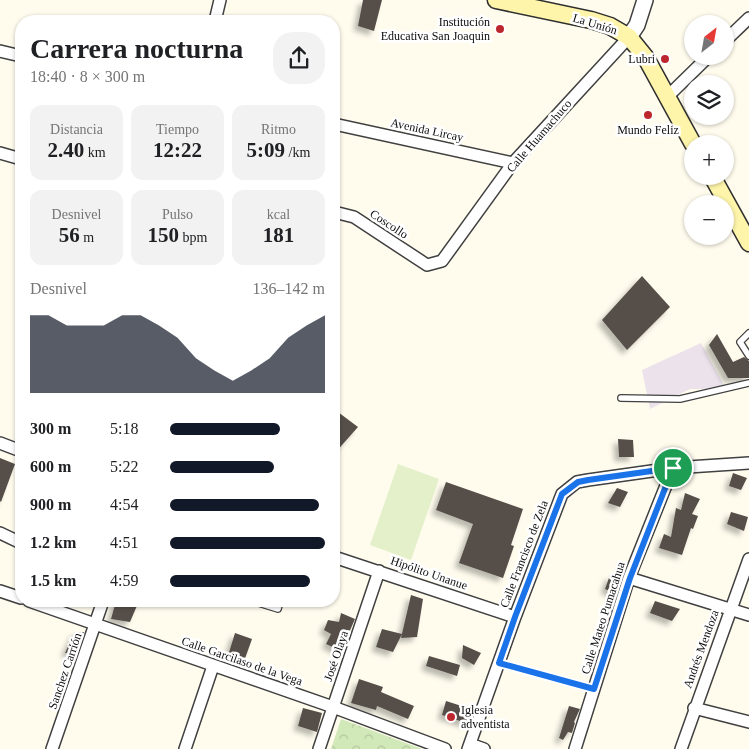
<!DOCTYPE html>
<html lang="es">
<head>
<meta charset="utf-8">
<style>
	:root { --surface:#fff; --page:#f2f2f2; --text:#202124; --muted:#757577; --accent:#111827 }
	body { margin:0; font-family:Georgia,serif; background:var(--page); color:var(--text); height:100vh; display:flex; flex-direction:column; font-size:19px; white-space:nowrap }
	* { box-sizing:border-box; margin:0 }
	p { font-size:16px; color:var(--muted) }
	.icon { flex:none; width:28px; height:28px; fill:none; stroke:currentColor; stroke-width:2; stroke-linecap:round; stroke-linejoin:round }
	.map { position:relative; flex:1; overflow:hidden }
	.sheet { position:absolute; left:15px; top:15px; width:325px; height:592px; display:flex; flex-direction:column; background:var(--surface); border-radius:20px; box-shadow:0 1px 4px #0004 }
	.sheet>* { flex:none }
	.needle { width:32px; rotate:31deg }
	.fabs { position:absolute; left:684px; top:15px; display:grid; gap:10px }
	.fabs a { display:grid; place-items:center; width:50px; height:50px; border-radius:50%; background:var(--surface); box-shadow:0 1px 4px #0004; font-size:25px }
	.pin { position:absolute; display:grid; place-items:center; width:42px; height:42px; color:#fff; margin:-21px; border:2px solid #fff; border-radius:50%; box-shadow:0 1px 5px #0007 }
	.round { display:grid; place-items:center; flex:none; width:52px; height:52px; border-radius:20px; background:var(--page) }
	.head { display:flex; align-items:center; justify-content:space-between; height:85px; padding:0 15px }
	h1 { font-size:28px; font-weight:600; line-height:38px }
	.metrics { display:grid; grid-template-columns:repeat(3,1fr); gap:8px; height:85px; padding:5px 15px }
	.metrics div { display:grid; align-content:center; border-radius:12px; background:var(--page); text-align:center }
	.metrics b { font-size:21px; font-weight:600 }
	.metrics small { font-size:14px; font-weight:400 }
	.metrics p { font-size:14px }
	.chart { height:140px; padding:10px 15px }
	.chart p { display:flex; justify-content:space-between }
	.chart svg { width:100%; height:90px; margin-top:5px; fill:var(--accent); opacity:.7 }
	ul { padding:0 15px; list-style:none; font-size:16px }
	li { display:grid; grid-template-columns:80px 60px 1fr; align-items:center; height:38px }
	li i { height:12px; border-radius:6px; background:var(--accent) }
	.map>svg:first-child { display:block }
	.industrial { fill:#ebe2ec }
	.park { fill:url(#park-crowns) }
	.pitch { fill:#e3f0ca }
	.building { fill:#564f4a; filter:url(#shadow) }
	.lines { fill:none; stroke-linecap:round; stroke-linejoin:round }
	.service-casing { stroke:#404040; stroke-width:8 }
	.minor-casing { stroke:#404040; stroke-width:14 }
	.tertiary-casing { stroke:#404040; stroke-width:18 }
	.secondary-casing { stroke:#2f2f2f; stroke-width:19 }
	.service { stroke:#fff; stroke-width:5.5 }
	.minor { stroke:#fff; stroke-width:11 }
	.tertiary { stroke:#fff; stroke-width:15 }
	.secondary { stroke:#fef5aa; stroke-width:16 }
	.route-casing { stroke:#fff; stroke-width:10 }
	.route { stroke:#1a73e8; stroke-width:6 }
	.poi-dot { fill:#bc272e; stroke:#fff; stroke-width:2 }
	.labels { text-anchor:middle; stroke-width:5; stroke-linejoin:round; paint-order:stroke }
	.poi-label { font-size:12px; fill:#0d0d0d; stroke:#fff; text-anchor:end }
	.street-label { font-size:12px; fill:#0d0d0d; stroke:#fff }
</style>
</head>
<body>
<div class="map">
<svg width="749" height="749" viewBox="0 0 749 749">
	<defs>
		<pattern id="park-crowns" width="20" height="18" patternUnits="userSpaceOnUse" patternTransform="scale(1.25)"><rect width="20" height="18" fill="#d1e9b8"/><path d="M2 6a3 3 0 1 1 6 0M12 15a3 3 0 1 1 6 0" fill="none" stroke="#b2c79d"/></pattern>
		<filter id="shadow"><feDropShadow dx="-4.5" dy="4.5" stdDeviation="2.5" flood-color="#0004"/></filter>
	</defs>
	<rect width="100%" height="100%" fill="#fffcee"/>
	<path class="industrial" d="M701 343 726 389H690L650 409 642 370Z"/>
	<path class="park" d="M341 719 422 749H331Z"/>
	<path class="pitch" d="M398 464 439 479 411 560 370 545Z"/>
	<path class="building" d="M363 0H382L374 31 358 26Z
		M642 276 670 307 627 350 602 320Z
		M717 334 733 362 744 357 749 361V378H728L709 345Z
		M334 409 358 427 334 454Z
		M618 439 633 440 634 457H619Z
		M0 458 15 464 1 502 0 501Z
		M733 473 747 478 741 490 729 486Z
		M446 482 523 509 511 545 514 546 503 578 459 563 473 524 436 510Z
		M617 488 628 492 620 507 608 503Z
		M685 493 700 499 692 514 698 516 693 529 691 528 682 555 659 548 664 534 671 537 676 508 681 510Z
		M731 512 748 517 744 531 727 524Z
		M610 575 621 580 616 594 605 589Z
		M411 595 423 599 417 637 401 638Z
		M116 601H139L130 622 111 619Z
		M655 601 680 609 672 621 650 613Z
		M341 613 355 619 341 651 326 644 331 634 324 630 328 620 339 622Z
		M382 629 402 634 393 652 376 647Z
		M75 632H84L77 652 65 653Z
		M235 633 252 639 242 667 226 662Z
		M463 645 481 653 474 665 462 658Z
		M429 656 460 665 457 676 426 666Z
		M359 679 383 687 381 692 414 706 408 719 377 706 376 710 351 703Z
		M446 701 471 709 466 723 442 715Z
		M569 706 580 709 574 722 575 723 572 733 568 732 563 740 559 738Z
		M303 708 322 713 317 732 298 726Z"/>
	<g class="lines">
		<defs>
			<path id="service" d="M749 333 740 342 749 356
				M621 398 680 399 749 383
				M252 601 278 609 280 601
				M499 663 594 689"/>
			<path id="minor" d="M215 21 220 0
				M725 41 749 18
				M0 51 21 56
				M667 97 709 56
				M334 124 513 163
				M0 153 21 159
				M334 212 354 217 427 265 442 261 513 163 629 37
				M0 443 21 451
				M0 533 21 543
				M334 557 515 617
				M629 578 749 615
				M0 591 21 598
				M29 601 333 707 445 749
				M694 708 749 722
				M470 744 484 749
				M52 749 103 601
				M185 749 213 666
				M319 749 379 571
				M468 749 515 617 562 494 577 482 588 480 673 468 749 463
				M575 749 629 578 673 468
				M681 749 749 559"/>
			<path id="tertiary" d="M629 37 637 25 645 0"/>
			<path id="secondary" d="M496 0 591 20 610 26 629 37 646 58 693 144
				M712 176 749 243"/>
		</defs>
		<use href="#service" class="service-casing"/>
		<use href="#minor" class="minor-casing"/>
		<use href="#tertiary" class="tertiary-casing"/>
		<use href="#secondary" class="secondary-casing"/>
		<use href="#service" class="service"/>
		<use href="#minor" class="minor"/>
		<use href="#tertiary" class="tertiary"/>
		<use href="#secondary" class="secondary"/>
	</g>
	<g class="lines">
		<defs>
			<path id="route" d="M673 468 630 578 594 689 499 663 515 617 562 494 578 482 588 480Z"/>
		</defs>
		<use href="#route" class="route-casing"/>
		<use href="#route" class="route"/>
	</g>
	<g class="poi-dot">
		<circle cx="500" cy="29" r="5"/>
		<circle cx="665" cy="59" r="5"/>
		<circle cx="648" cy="115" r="5"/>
		<circle cx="451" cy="717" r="5"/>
	</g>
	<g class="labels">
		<g class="poi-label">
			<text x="490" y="26">Institución<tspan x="490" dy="14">Educativa San Joaquin</tspan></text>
			<text x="655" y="63">Lubri</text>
			<text x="648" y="134" text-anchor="middle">Mundo Feliz</text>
			<text x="461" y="714" text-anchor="start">Iglesia<tspan x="461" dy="14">adventista</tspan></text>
		</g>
		<g class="street-label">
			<text transform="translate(595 24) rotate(17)" y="4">La Unión</text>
			<text transform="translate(427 130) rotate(12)" y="4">Avenida Lircay</text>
			<text transform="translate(539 136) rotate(-49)" y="4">Calle Huamachuco</text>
			<text transform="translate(389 224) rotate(33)" y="4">Coscollo</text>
			<text transform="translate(524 554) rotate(-69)" y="4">Calle Francisco de Zela</text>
			<text transform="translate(429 573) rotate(19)" y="4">Hipólito Unanue</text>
			<text transform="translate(603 618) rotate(-72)" y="4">Calle Mateo Pumacahua</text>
			<text transform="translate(701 649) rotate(-70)" y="4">Andrés Mendoza</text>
			<text transform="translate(336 656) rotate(-71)" y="4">José Olaya</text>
			<text transform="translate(242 661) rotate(19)" y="4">Calle Garcilaso de la Vega</text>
			<text transform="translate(65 671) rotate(-71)" y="4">Sanchez Carrión</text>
		</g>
	</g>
</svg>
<div class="fabs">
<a><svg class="needle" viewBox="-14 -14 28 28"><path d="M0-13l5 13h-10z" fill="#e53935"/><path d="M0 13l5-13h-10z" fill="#757577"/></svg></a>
<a><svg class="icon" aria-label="layers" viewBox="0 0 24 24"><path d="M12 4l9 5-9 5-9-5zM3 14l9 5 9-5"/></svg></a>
<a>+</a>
<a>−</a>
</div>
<div class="pin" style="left:673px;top:468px;background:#1e9e55"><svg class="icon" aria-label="arrive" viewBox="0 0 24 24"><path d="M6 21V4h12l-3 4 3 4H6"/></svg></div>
<section class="sheet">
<div class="head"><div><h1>Carrera nocturna</h1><p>18:40 · 8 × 300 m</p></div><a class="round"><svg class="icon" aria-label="share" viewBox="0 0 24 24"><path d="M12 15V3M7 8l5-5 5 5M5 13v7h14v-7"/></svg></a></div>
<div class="metrics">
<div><p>Distancia</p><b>2.40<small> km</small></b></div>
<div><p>Tiempo</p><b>12:22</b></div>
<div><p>Ritmo</p><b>5:09<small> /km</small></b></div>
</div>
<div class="metrics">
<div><p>Desnivel</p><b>56<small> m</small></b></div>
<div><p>Pulso</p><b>150<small> bpm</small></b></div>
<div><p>kcal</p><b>181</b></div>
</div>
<div class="chart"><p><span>Desnivel</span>136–142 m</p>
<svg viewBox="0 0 160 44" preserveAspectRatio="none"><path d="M0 44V6L10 6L20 11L30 11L40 11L50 6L60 6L70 11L80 17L90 27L100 33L110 38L120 33L130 27L140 17L150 11L160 6V44z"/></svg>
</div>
<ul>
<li><b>300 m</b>5:18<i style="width:71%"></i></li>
<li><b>600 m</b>5:22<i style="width:67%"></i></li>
<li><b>900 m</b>4:54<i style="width:96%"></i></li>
<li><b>1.2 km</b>4:51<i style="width:100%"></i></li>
<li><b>1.5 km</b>4:59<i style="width:90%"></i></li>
</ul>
</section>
</div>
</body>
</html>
